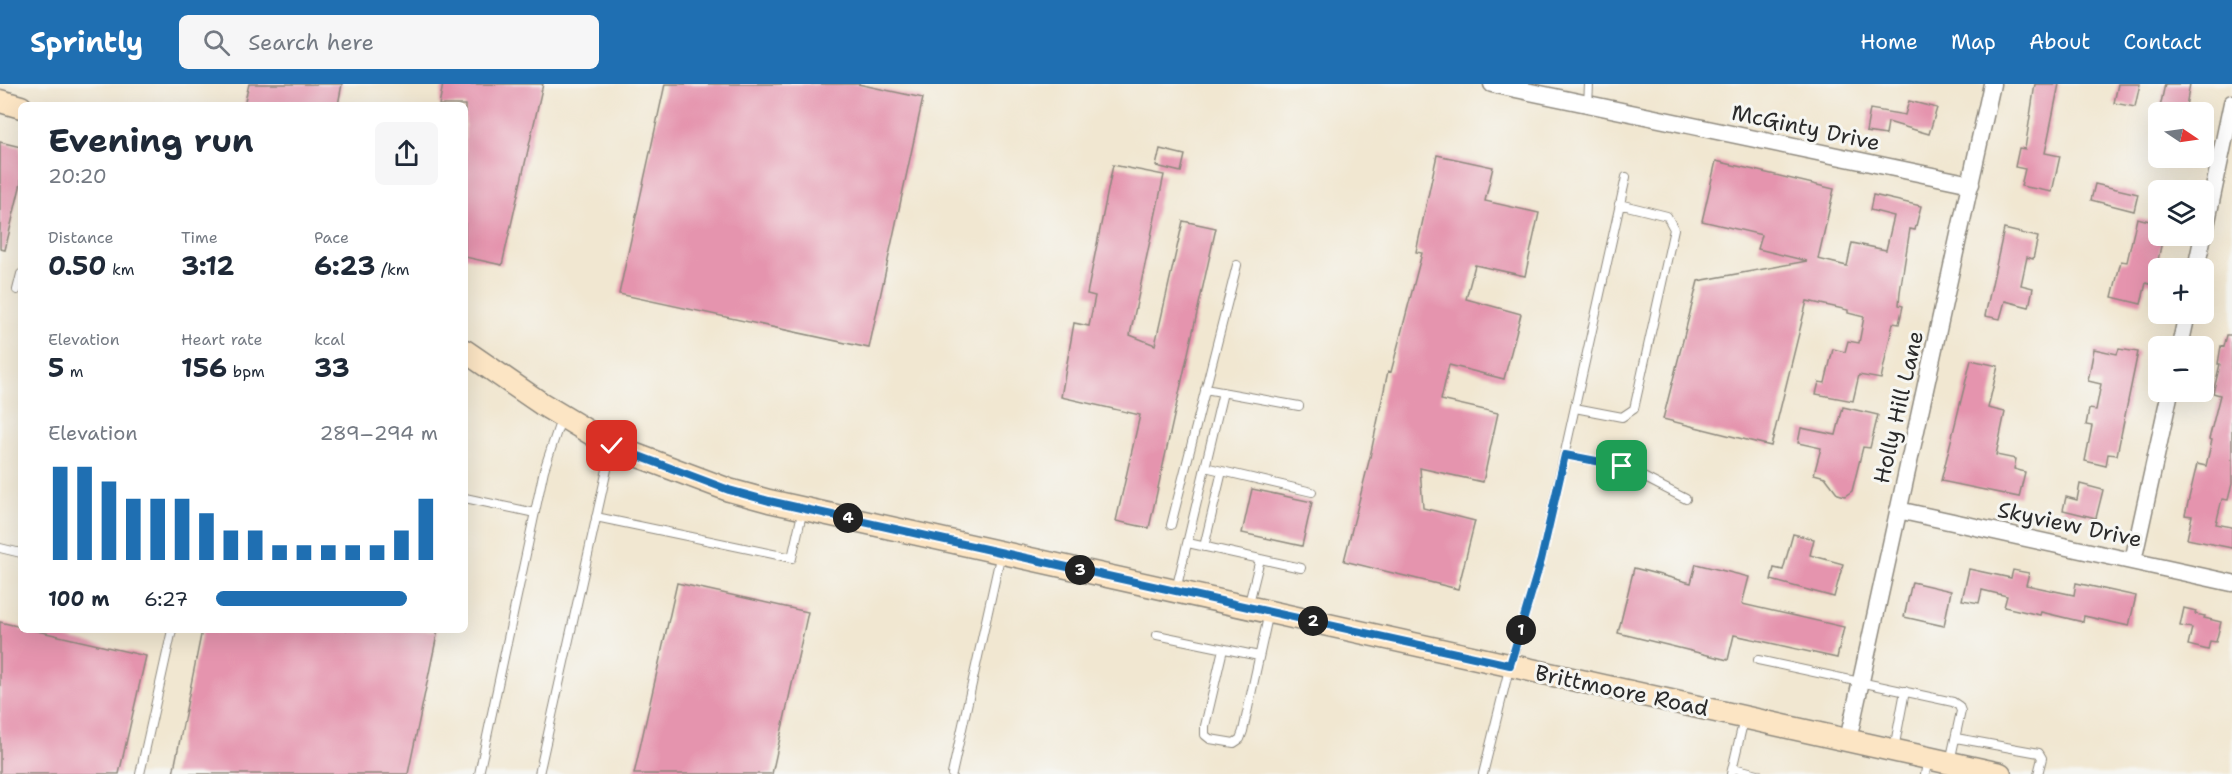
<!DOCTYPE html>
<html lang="en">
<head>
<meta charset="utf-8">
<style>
	:root { --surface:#fff; --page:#f6f6f7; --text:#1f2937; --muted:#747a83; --accent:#1f6fb2 }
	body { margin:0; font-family:"Shantell Sans",sans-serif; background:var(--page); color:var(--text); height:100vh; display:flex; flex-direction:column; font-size:22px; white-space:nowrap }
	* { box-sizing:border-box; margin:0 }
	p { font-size:20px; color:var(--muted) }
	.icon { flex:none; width:33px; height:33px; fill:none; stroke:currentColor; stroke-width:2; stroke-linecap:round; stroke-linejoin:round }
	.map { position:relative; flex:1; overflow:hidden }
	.details { position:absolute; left:18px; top:18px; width:450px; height:531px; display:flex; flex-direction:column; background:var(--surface); border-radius:9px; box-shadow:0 6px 24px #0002 }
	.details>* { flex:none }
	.needle { width:39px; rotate:103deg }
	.controls { position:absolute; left:2148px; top:18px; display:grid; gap:12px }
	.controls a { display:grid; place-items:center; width:66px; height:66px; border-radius:9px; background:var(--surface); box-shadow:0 6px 24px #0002; font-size:30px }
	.pin { position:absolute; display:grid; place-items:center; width:51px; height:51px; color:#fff; margin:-26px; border-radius:12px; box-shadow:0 3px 9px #0006 }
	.km { position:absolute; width:30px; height:30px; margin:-15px; border-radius:50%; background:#222; color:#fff; font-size:16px; line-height:30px; text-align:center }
	.round { display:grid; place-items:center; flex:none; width:63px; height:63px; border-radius:9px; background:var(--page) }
	.summary { display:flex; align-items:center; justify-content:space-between; height:102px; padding:0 30px }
	h1 { font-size:33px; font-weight:700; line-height:45px }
	.figures { display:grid; grid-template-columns:repeat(3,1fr); gap:9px; height:102px; padding:6px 30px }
	.figures div { display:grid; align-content:center }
	.figures b { font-size:26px; font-weight:700 }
	.figures small { font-size:16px; font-weight:400 }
	.figures p { font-size:16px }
	.chart { height:168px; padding:12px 30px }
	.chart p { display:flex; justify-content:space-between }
	.chart svg { width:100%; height:108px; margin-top:6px; stroke:var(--accent); stroke-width:6 }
	ul { padding:0 30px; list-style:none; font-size:20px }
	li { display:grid; grid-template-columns:96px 72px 1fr; align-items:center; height:45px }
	li i { height:15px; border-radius:8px; background:var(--accent) }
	header { display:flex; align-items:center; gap:36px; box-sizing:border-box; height:84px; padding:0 30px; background:var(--accent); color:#fff }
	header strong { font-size:28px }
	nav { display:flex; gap:33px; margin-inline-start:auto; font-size:21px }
	.search { width:420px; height:54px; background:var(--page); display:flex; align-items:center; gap:15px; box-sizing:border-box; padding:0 21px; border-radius:9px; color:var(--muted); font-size:22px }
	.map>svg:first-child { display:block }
	.building { fill:#e594ae }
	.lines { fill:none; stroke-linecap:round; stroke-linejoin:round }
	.lane-casing { stroke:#8e897e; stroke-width:10 }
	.street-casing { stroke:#8e897e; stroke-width:19 }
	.secondary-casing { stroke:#8e897e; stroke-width:25 }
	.lane { stroke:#fff; stroke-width:8 }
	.street { stroke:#fff; stroke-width:16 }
	.secondary { stroke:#fce5c4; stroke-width:22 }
	.route-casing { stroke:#fff; stroke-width:12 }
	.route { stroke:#1f6fb2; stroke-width:8 }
	.labels { text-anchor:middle; stroke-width:6; stroke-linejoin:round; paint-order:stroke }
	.street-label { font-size:22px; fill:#2b2b2b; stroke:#f6f6f2 }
</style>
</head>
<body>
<header>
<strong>Sprintly</strong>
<div class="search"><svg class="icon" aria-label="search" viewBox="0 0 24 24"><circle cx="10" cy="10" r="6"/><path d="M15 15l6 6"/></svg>Search here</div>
<nav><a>Home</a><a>Map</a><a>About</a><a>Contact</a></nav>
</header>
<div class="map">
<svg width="2232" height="690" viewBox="0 0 2232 690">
	<rect width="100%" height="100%" fill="#f6f6f2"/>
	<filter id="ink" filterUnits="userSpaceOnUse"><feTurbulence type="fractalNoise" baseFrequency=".0167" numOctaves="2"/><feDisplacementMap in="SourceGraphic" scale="12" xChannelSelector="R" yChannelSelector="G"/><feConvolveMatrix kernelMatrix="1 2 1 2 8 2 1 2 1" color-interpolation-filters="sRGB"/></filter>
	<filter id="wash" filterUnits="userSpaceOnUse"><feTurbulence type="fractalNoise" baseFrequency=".008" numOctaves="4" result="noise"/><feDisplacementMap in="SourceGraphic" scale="24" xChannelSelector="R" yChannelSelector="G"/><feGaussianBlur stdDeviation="1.35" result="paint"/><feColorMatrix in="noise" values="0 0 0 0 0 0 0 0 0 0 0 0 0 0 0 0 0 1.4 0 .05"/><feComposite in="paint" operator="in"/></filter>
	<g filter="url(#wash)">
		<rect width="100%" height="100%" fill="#f1e7d1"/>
		<g id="blocks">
			<path class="building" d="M249 0H342L338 21H244Z
				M443 0H543L502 181 465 173V21H439Z
				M665 0H858L923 14 869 264 619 210Z
				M2035 0H2059L2045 69 2060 72 2052 108 2021 102 2025 85 2015 83 2019 64 2025 65Z
				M2118 0H2140L2135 23 2114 19Z
				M2165 0H2190L2185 28H2159Z
				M1909 17 1937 24 1929 50 1888 38 1886 51 1866 48 1870 25 1905 31Z
				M0 58 21 63V99L5 166 0 165Z
				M1160 65 1185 71 1181 88 1156 82Z
				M1437 71 1493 83 1485 117 1539 129 1525 192 1475 181 1466 215 1521 230 1504 295 1449 281 1441 316 1498 329 1483 398 1420 384 1423 424 1475 437 1458 505 1344 477 1370 373 1388 287 1391 288 1422 169 1416 168Z
				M1716 77 1834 105 1818 175 1847 182 1852 159 1886 166 1894 132 1870 126 1873 111 1921 122 1915 146 1910 145 1900 208 1899 221 1903 222 1899 240 1893 239 1881 295 1859 291 1853 317 1816 310 1819 298 1825 299 1833 265 1845 268 1848 257 1859 259 1864 233 1848 229V226L1807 217 1771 362 1663 335 1698 197 1807 177 1758 165 1762 151 1702 137Z
				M1113 81 1164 91 1130 251 1155 261 1183 137 1216 144 1149 444 1116 437 1140 331 1061 313 1074 239 1089 242 1095 212 1087 210Z
				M2095 100 2138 110 2134 127 2091 116Z
				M2137 134 2158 139V152H2163L2153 201 2146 199 2141 220 2112 213 2121 177 2127 178Z
				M2004 145 2038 153 2033 175 2027 173 2021 201 2033 204 2029 223 2005 217 2000 235 1985 232Z
				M2227 251H2232V400L2228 416 2222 415 2216 440 2232 443V464L2187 455 2192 432 2185 431 2197 380 2206 382 2212 356 2209 355 2220 311 2213 309 2220 280H2218L2221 262 2224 263Z
				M2094 265 2117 270 2119 265 2138 268 2117 371 2108 370 2106 382 2085 377 2092 342 2086 341 2089 325 2096 326 2101 300 2088 297Z
				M1971 276 1998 282 1988 324 2005 328 1996 371 2016 375 2014 385 2025 388 2019 413 1941 397Z
				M1843 323 1878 331 1870 364 1863 363 1852 407 1845 412 1838 410 1825 393 1814 390 1821 364 1798 359 1801 344 1836 351Z
				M2080 400 2103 406 2096 434 2063 426 2066 413 2077 416Z
				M1252 405 1312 418 1302 462 1242 449Z
				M1793 450 1814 455 1810 471 1843 480 1834 513 1771 496 1774 484 1783 486Z
				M1696 480 1749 493 1742 520 1844 543 1837 574 1734 551 1728 576 1618 549 1634 484 1691 499Z
				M1969 485 2011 494 2013 486 2029 489 2026 501 2074 511 2076 499 2136 512 2129 542 2084 532 2083 538 2041 528 2040 531 2004 523 2007 512 1982 506 1979 519 1962 516Z
				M1912 498 1951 507 1944 542 1904 533Z
				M677 499 808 528 772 690H634Z
				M2184 524 2196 527 2195 530 2205 532 2204 534 2221 538 2216 558 2210 557 2208 566 2188 561 2192 544 2180 542Z
				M0 538 21 543V546H33L146 572 119 690H0Z
				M202 546H438L408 690H173Z"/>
		</g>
	</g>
	<g filter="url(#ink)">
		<use href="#blocks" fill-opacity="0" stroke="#8e897e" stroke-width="1.5"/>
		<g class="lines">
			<defs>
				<path id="lane" d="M1588 21 1589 0
					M17 206 21 190
					M1205 305 1299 322
					M1575 324 1622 333 1634 325 1674 145 1667 132 1619 120
					M1565 371 1622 382 1686 415
					M1205 383 1312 408
					M465 414 535 429
					M596 433 792 474 803 425
					M1171 441 1237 181
					M1188 459 1301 484
					M1204 463 1222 387
					M0 464 21 469
					M1176 506 1223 308
					M1248 523 1260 475
					M1157 551 1259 572
					M1223 565 1205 642V651L1210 655 1234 659 1240 655 1243 647 1269 528
					M1758 576 1953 618 1959 622 1961 627 1950 678
					M1956 654 2039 669 2042 674 2038 690
					M1894 665 1905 607
					M1733 684 1758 690
					M140 690 172 546
					M479 690 544 386 562 332
					M539 690 612 363
					M952 690 1001 469
					M1483 690 1510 581 1541 476 1626 93
					M1731 690 1744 635
					M1925 690 1928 675"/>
				<path id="street" d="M1492 0 1971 100
					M2204 151 2232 19
					M2196 184 2203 152
					M2180 262 2187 230
					M1898 426 2232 499
					M2133 477 2170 308
					M1848 656 1992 0"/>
				<path id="secondary" d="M0 17 21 23
					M465 267 542 320 612 362 729 406 769 417 2000 690"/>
			</defs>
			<use href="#lane" class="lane-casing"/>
			<use href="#street" class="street-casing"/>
			<use href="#secondary" class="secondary-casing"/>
			<use href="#lane" class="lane"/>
			<use href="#street" class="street"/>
			<use href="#secondary" class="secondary"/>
		</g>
	</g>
	<g class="lines" filter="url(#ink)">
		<defs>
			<path id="route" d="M612 362 729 406 769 417 1510 581 1541 476 1565 371 1622 382"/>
		</defs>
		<use href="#route" class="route-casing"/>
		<use href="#route" class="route"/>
	</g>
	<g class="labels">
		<g class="street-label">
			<text transform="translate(1806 43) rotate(12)" y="8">McGinty Drive</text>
			<text transform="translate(1898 323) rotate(-77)" y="8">Holly Hill Lane</text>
			<text transform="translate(2070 440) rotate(12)" y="8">Skyview Drive</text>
			<text transform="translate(1622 606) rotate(12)" y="8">Brittmoore Road</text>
		</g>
	</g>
</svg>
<div class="controls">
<a><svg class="needle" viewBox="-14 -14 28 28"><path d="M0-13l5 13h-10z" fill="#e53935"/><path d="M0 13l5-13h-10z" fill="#747a83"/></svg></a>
<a><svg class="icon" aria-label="layers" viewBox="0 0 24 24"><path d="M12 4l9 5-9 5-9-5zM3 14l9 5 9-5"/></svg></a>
<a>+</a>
<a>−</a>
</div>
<div class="pin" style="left:1622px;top:382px;background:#1e9e55"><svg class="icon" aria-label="arrive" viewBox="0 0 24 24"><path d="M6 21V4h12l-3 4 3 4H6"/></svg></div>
<div class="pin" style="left:612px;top:362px;background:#d93025"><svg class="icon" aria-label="check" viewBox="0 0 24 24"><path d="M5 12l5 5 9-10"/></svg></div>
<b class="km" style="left:1521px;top:546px">1</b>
<b class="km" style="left:1313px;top:537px">2</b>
<b class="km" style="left:1080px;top:486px">3</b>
<b class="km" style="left:848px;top:434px">4</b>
<section class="details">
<div class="summary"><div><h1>Evening run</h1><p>20:20</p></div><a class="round"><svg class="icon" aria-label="share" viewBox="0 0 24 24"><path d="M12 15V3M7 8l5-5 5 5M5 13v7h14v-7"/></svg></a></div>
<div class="figures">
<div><p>Distance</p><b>0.50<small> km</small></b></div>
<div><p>Time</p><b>3:12</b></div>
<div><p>Pace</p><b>6:23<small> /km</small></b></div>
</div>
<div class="figures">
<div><p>Elevation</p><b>5<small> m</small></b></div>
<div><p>Heart rate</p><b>156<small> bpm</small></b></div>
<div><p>kcal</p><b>33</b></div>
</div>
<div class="chart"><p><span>Elevation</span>289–294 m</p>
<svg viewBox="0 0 160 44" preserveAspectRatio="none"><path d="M5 44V6M15 44V6M25 44V12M35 44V19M45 44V19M55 44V19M65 44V25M75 44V32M85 44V32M95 44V38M105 44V38M115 44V38M125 44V38M135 44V38M145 44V32M155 44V19"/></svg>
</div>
<ul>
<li><b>100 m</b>6:27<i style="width:86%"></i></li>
</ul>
</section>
</div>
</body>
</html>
